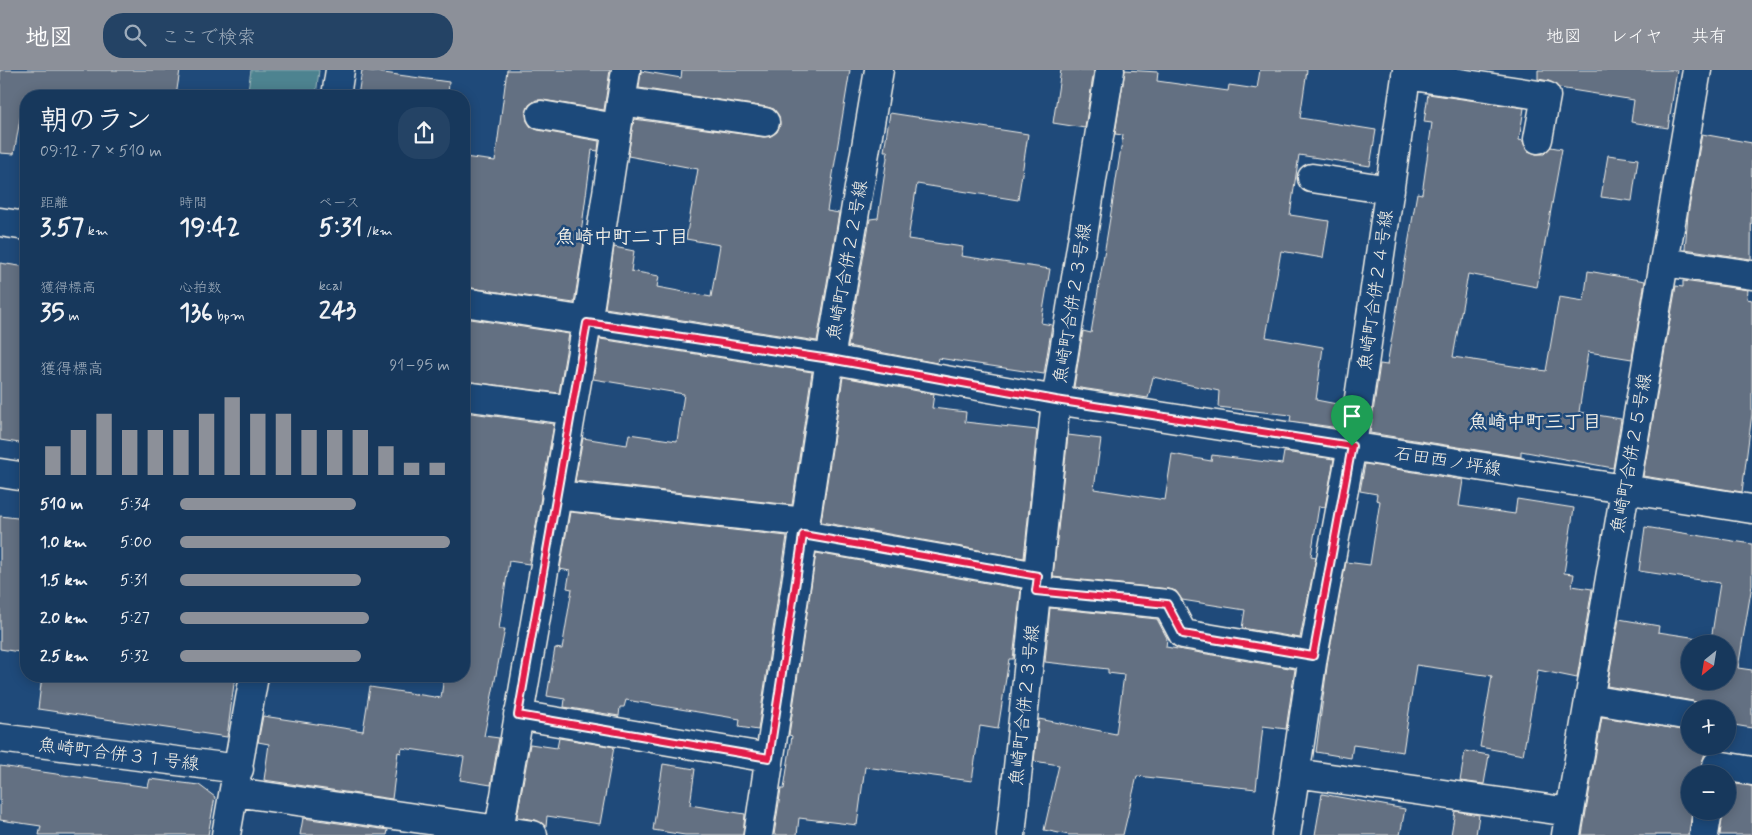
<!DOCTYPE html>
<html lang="ja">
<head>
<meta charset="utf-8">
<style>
	:root { --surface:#17385c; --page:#244365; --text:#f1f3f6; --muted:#9eacbb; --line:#365272; --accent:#8c9099 }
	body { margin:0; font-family:Mynerve,"Klee One",sans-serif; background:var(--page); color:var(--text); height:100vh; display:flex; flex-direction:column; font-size:19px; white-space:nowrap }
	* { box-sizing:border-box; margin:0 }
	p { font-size:16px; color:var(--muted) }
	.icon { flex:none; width:28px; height:28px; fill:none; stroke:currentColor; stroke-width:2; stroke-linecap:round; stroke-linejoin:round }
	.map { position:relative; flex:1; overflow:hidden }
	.sheet { position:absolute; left:20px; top:20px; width:450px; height:592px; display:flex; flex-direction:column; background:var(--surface); border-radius:20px; box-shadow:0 2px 12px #0003,0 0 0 1px var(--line) }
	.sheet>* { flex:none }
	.needle { width:32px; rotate:210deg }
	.buttons { position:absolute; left:1681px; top:565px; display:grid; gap:10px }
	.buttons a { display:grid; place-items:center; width:55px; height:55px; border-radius:50%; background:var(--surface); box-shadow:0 2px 12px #0003,0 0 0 1px var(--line); font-size:25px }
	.pin { position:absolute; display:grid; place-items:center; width:42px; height:42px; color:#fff; margin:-51px -21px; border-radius:50% 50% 50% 0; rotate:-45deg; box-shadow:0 0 5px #0007 }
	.pin .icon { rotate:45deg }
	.round { display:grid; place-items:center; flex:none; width:52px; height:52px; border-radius:20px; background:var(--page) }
	.summary { display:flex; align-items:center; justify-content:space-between; height:85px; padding:0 20px }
	h1 { font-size:28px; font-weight:700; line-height:38px }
	.metrics { display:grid; grid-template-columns:repeat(3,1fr); gap:8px; height:85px; padding:5px 20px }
	.metrics div { display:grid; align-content:center }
	.metrics b { font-size:25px; font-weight:700 }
	.metrics small { font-size:14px; font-weight:400 }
	.metrics p { font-size:14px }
	.chart { height:140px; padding:10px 20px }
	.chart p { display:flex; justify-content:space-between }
	.chart svg { width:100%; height:90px; margin-top:5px; stroke:var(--accent); stroke-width:6 }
	ul { padding:0 20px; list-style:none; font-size:16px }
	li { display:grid; grid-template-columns:80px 60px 1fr; align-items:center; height:38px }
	li i { height:12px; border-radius:6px; background:var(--accent) }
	header { display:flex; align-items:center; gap:30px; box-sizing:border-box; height:70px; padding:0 25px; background:var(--accent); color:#fff }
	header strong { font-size:24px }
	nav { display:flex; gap:28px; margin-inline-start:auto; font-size:18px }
	.search { width:350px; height:45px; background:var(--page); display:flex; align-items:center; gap:12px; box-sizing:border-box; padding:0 18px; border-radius:20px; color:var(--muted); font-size:19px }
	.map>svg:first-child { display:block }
	.green { fill:#4e8390; stroke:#a1babc }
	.building { fill:#636f82; stroke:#f4f1e8; fill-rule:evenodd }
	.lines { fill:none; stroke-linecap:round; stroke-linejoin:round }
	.minor-casing { stroke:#f4f1e8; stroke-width:31 }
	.minor { stroke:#1f4a7a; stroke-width:28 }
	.route-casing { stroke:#fff; stroke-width:10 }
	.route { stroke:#e11d48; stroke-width:6 }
	.labels { text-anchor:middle; stroke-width:5; stroke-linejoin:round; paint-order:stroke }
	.street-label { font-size:18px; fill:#f4f1e8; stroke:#1f4a7a }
	.neighbourhood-label { font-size:19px; font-weight:bold; fill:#f4f1e8; stroke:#1f4a7a }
</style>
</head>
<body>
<header>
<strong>地図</strong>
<div class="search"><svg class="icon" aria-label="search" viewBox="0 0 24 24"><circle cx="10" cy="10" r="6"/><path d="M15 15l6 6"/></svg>ここで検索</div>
<nav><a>地図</a><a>レイヤ</a><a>共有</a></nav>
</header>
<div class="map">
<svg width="1752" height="765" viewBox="0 0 1752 765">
	<rect width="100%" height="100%" fill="#1f4a7a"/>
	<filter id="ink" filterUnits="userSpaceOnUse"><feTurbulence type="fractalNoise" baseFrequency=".02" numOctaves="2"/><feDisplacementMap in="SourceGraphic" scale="10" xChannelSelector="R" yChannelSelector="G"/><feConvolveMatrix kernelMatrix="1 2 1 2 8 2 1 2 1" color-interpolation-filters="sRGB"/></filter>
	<g filter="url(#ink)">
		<path class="green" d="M251 0H319L316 26H247Z"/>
		<path class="building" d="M0 0H180L176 26H24L14 84 0 83Z
			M362 0 449 12 448 26H358Z
			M507 0H610L604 40 543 30H536L529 35 526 43 527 51 531 57 538 60 599 71 598 81 592 80 580 171 584 172 574 233 464 217V87L495 91Z
			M682 0H850L827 141 839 143 817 271 605 238 614 177 634 181 631 201 659 206 657 217 711 227 720 175 686 169 698 99 628 86 634 49 763 67 771 66 777 62 780 55 779 46 774 39 767 37 639 18 641 1 681 8Z
			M1061 0H1094L1085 58 1053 53Z
			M1125 0 1158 2 1157 11 1228 21 1229 15 1257 19 1260 0H1307L1300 48 1376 60 1370 96 1299 85 1290 145 1329 151 1323 188 1281 181 1266 267 1323 277 1316 330 1342 335 1339 358 1290 351 1291 345 1218 337 1219 321 1153 307 1148 328 1074 317 1083 261 1091 263 1112 136 1123 65 1115 64Z
			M1538 0H1677L1668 58 1631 52 1634 30 1559 18 1549 11 1538 9Z
			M1428 24 1524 38 1519 70 1523 71 1528 81 1536 84H1544L1551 77 1562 79 1537 217 1468 204 1453 287 1546 301 1559 227 1584 231 1588 201 1645 211 1632 289 1588 282 1579 342 1621 349 1613 398 1521 381V387L1370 363 1380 294 1387 295 1417 123 1422 124 1432 53 1424 52Z
			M890 43 1028 64 1018 130 917 114 908 169 963 177 961 186 1050 199 1041 253 1052 255 1044 304 938 288 937 293 848 276 870 149 878 148 888 81H884Z
			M1702 64 1752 73 1751 189 1685 179 1688 144Z
			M1608 85 1638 89 1632 131 1601 127Z
			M0 193 26 197V374L0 370Z
			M1683 211 1748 220 1747 229 1752 230V344L1742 422 1643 406 1676 216 1683 217Z
			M464 248 569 264 559 323 464 311Z
			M600 269 812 302 792 435 575 411 583 368 627 375 629 364 677 371 684 324 593 309Z
			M843 307 934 324 932 338 966 342 965 352 1037 360 1024 488 821 452Z
			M464 342 554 354 529 494 509 491 499 559H505L484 666 499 668 491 715 460 710 464 687 402 678 401 683 398 682 392 729 264 710 269 674 258 672 263 646 363 661 370 617 441 628 444 606H464V485L470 442 464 441 470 394 464 393Z
			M1068 365 1101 369 1094 419 1165 430 1172 384 1211 391 1212 385 1282 394 1284 382 1334 389 1325 437 1319 436 1311 486 1316 487 1300 568 1242 558 1245 540 1182 530 1176 521 1169 519 1053 507Z
			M1365 394 1463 410 1459 436 1515 444 1517 429 1574 438 1564 503 1574 504 1572 516 1592 519 1577 608 1538 600 1523 685 1480 677 1492 606 1416 595 1403 682 1353 675 1351 688 1316 682 1328 589 1346 492 1370 495 1380 431 1376 430 1377 424 1360 421Z
			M570 442 787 466 758 660 739 657 740 649 626 630 624 637H620L619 646 564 637 565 629 547 626 555 578 562 579 572 519 567 518 570 501 560 499Z
			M0 446 26 449V583L0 579Z
			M1645 457 1752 474V515L1738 598 1752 600V658L1728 654V639H1703L1693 631 1607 616 1619 549 1659 556 1658 562 1711 570 1720 513 1639 501ZM1690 574H1728V611H1690Z
			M816 483 1021 519 1013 589H1009L998 659 980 656 972 711 865 697 857 755 799 748 797 765H774L781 719H784L792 666 789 665Z
			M1050 538 1157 549 1167 568 1166 577 1295 599 1286 659 1263 656 1256 719 1137 706 1123 765H1069L1044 760 1059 695 1034 691 1039 649 1116 664 1124 605 1108 603V599L1045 592Z
			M42 606H235L227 667 38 639Z
			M1602 647 1690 661V676H1707L1702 693 1705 704H1690V741H1692L1689 765H1582Z
			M559 668 614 677 600 754 547 746 546 757 536 750 517 747 530 674 557 678Z
			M1465 681 1489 685 1484 714 1460 711Z
			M663 694 695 699 690 735 745 744 743 765H685L653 760Z
			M0 696 148 717 150 709 199 715 215 727 208 765H39L41 756 0 750Z
			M1728 713 1752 716V765H1720L1723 741H1728Z
			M1322 724 1405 739 1400 765H1315Z
			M1455 741 1479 745 1476 765H1451Z
			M303 748 388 760 387 765H300Z"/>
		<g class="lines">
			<defs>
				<path id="minor" d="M1406 5 1546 26 1538 69
					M336 26 340 0
					M621 31 765 52
					M541 45 616 58
					M1312 108 1390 120
					M0 152 26 156
					M1664 192 1752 205
					M464 232 830 289 1056 330 1752 439
					M464 326 570 340
					M0 403 26 407
					M556 425 805 452
					M803 465 1038 506
					M1036 521 1167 534 1183 564 1313 586
					M1589 629 1690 646
					M518 645 769 688
					M0 668 239 699
					M1717 695 1752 701
					M1295 703 1570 742
					M235 722 533 765
					M499 760 587 253 626 0
					M226 765 254 606
					M758 765 830 289 879 0
					M1011 765 1056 330 1110 0
					M1286 765 1313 586 1352 376 1407 0
					M1566 765 1697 0
					M1704 765 1708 741"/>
			</defs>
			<use href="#minor" class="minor-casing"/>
			<use href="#minor" class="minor"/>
		</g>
	</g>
	<g class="lines" filter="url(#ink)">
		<defs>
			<path id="route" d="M587 253 830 289 1056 330 1352 376 1313 586 1183 564 1167 534 1036 521 1038 506 803 465 769 688 518 645Z"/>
		</defs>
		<use href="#route" class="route-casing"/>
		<use href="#route" class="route"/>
	</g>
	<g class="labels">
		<g class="street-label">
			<text transform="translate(847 190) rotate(-80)" y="6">魚崎町合併２２号線</text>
			<text transform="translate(1375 220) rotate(-82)" y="6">魚崎町合併２４号線</text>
			<text transform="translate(1072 233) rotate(-81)" y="6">魚崎町合併２３号線</text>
			<text transform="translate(1631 383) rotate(-80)" y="6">魚崎町合併２５号線</text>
			<text transform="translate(1448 391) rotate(9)" y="6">石田西ノ坪線</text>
			<text transform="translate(1024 635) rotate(-84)" y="6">魚崎町合併２３号線</text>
			<text transform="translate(119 684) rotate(7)" y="6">魚崎町合併３１号線</text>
		</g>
		<g class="neighbourhood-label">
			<text x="622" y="173">魚崎中町二丁目</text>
			<text x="1535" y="358">魚崎中町三丁目</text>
		</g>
	</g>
</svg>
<div class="buttons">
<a><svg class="needle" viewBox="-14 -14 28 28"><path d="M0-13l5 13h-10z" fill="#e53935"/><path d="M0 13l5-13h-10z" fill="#9eacbb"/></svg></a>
<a>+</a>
<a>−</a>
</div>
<div class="pin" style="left:1352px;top:376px;background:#1e9e55"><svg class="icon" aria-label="arrive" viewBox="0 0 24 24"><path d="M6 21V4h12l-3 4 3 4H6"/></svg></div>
<section class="sheet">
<div class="summary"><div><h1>朝のラン</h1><p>09:12 · 7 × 510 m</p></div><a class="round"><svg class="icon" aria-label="share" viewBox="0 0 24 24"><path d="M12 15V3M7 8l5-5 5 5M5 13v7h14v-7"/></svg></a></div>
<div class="metrics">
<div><p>距離</p><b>3.57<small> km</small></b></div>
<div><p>時間</p><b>19:42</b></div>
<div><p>ペース</p><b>5:31<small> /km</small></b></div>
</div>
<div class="metrics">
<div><p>獲得標高</p><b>35<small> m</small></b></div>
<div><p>心拍数</p><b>136<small> bpm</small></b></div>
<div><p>kcal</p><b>243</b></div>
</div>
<div class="chart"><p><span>獲得標高</span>91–95 m</p>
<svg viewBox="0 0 160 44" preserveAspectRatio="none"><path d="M5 44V30M15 44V22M25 44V14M35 44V22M45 44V22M55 44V22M65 44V14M75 44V6M85 44V14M95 44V14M105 44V22M115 44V22M125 44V22M135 44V30M145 44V38M155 44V38"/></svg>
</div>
<ul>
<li><b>510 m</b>5:34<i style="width:65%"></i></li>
<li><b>1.0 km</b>5:00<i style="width:100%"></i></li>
<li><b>1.5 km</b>5:31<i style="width:67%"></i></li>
<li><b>2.0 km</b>5:27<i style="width:70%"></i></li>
<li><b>2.5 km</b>5:32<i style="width:67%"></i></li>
</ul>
</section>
</div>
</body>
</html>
